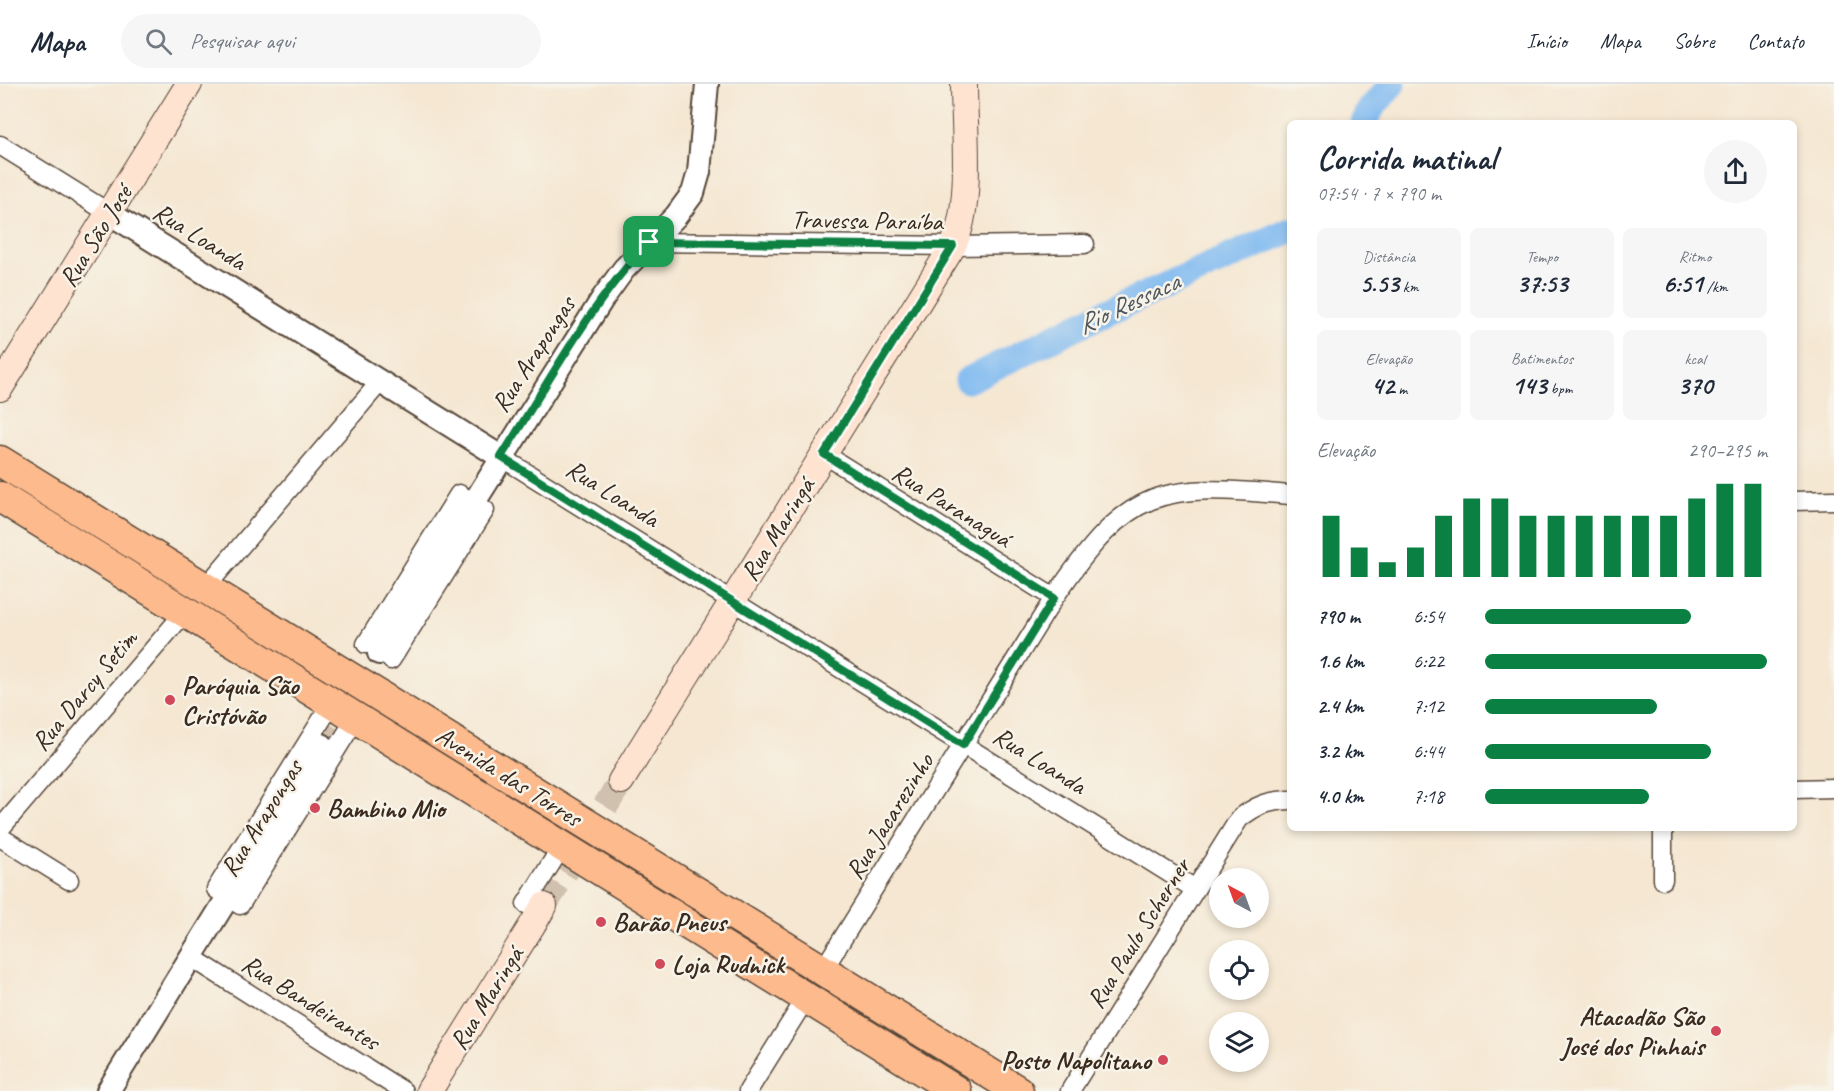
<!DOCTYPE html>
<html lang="pt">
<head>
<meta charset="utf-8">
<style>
	:root { --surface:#fff; --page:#f6f6f7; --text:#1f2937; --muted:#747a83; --line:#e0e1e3; --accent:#0b8043 }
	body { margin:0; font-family:Caveat,sans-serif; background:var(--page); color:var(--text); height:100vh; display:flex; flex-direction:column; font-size:22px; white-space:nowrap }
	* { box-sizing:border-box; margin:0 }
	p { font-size:20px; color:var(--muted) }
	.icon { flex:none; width:33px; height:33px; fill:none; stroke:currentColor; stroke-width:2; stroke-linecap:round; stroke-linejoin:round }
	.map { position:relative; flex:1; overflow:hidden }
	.drawer { position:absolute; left:1287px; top:36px; width:510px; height:711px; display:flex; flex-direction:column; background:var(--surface); border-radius:9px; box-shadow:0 3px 9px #0003 }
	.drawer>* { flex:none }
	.needle { width:39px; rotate:319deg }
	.tools { position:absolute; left:1209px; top:784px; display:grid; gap:12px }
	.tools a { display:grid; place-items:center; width:60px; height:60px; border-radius:50%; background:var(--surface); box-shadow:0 3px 9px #0003; font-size:30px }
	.pin { position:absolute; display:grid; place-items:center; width:51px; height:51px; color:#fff; margin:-26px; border-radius:12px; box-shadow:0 3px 9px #0006 }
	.round { display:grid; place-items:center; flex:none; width:63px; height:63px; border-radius:32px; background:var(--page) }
	.summary { display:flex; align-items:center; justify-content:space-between; height:102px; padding:0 30px }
	h1 { font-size:33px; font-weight:800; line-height:45px }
	.metrics { display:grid; grid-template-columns:repeat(3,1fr); gap:9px; height:102px; padding:6px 30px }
	.metrics div { display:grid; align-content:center; border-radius:9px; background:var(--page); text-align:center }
	.metrics b { font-size:26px; font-weight:800 }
	.metrics small { font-size:16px; font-weight:400 }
	.metrics p { font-size:16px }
	.chart { height:168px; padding:12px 30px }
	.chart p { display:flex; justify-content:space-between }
	.chart svg { width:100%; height:108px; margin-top:6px; stroke:var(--accent); stroke-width:6 }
	ul { padding:0 30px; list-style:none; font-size:20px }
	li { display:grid; grid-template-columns:96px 72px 1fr; align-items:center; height:45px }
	li i { height:15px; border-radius:8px; background:var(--accent) }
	header { display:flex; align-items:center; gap:36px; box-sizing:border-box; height:84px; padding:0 30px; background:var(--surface); border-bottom:2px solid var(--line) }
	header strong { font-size:28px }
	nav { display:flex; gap:33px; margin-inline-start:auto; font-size:21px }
	.search { width:420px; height:54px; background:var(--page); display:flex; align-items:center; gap:15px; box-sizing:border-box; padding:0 21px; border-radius:33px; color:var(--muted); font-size:22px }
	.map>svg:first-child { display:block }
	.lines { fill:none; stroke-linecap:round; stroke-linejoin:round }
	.river { stroke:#7fbaf1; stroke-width:27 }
	.tertiary-tunnel { stroke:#d0c1ae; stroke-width:22; stroke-dasharray:22 11; stroke-linecap:butt }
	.secondary-tunnel { stroke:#d0c1ae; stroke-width:26; stroke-dasharray:26 13; stroke-linecap:butt }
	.minor-casing { stroke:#574639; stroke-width:21 }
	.tertiary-casing { stroke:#574639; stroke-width:26 }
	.secondary-casing { stroke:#574639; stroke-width:28 }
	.trunk-casing { stroke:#574639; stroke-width:33 }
	.minor { stroke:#fff; stroke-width:18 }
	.tertiary { stroke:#fff; stroke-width:22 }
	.secondary { stroke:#fee3d1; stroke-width:26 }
	.trunk { stroke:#fcba8d; stroke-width:30 }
	.route-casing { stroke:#fff; stroke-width:12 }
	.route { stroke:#0b8043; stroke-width:8 }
	.poi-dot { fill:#d1495b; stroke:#f7f3e8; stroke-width:2 }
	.labels { text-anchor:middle; stroke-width:5; stroke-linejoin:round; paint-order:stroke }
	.street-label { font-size:26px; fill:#3b2a1e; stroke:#f7f3e8 }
	.poi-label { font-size:26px; font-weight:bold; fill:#3b2a1e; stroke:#f7f3e8; text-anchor:start }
	.water-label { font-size:27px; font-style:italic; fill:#4f555d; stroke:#f7f3e8 }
</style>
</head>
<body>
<header>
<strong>Mapa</strong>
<div class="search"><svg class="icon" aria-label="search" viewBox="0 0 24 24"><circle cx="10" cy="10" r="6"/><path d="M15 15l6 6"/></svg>Pesquisar aqui</div>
<nav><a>Início</a><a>Mapa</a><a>Sobre</a><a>Contato</a></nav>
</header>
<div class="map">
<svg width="1834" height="1007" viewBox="0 0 1834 1007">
	<rect width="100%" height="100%" fill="#f7f3e8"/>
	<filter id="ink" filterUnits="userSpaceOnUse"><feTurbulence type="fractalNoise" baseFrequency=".0167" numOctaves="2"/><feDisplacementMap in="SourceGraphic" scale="12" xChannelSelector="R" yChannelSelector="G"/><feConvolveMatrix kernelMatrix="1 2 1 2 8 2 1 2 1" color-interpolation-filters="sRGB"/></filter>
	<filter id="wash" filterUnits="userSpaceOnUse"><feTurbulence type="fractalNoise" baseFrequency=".008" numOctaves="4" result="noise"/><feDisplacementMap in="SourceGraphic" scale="24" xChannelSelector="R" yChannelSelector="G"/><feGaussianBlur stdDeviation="1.35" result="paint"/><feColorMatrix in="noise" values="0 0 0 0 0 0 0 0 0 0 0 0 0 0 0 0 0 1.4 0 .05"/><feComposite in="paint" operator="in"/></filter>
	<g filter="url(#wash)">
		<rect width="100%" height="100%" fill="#f5e7d2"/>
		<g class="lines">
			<path class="river" d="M1364 39 1370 26 1392 0
				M968 296 1102 230 1290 146"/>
		</g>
	</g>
	<g filter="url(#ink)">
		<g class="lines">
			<path class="tertiary-tunnel" d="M322 661 379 569"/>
			<path class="secondary-tunnel" d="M544 822 621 697"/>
			<defs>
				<path id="minor" d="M0 61 109 129
					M649 158 953 162 1085 160
					M824 370 1054 514
					M501 373 1195 805
					M1794 417 1834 416
					M205 504 380 298
					M366 560 459 410 485 426 391 576
					M332 619 216 805 240 821 356 634
					M1794 705 1834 704
					M1663 744V796
					M0 745 185 528
					M0 753 69 796
					M526 820 562 762
					M191 873 403 1007
					M823 886 1054 514C1129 402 1160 399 1290 411
					M748 1007 806 914
					M1070 1007 1239 735C1256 721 1268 717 1290 716"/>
				<path id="tertiary" d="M109 129 501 373
					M379 569 603 214 624 185 676 132 693 109 699 88 707 0
					M108 1007 322 661"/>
				<path id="secondary" d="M0 304 189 0
					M621 697 953 162C973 120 964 48 964 0
					M429 1007 544 822"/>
				<path id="trunk" d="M0 377 1018 1007
					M0 413 956 1007"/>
			</defs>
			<use href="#minor" class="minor-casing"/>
			<use href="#tertiary" class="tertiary-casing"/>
			<use href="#secondary" class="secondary-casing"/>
			<use href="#trunk" class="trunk-casing"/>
			<use href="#minor" class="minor"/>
			<use href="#tertiary" class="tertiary"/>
			<use href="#secondary" class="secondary"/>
			<use href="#trunk" class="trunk"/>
		</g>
	</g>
	<g class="lines" filter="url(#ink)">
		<defs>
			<path id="route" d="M649 158 953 162 824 370 1054 514 963 661 501 373C546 303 591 218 649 158Z"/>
		</defs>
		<use href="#route" class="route-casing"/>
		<use href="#route" class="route"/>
	</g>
	<g class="poi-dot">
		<circle cx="170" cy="616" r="6"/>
		<circle cx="315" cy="724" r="6"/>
		<circle cx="601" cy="838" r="6"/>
		<circle cx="660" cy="880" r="6"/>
		<circle cx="1716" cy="947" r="6"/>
		<circle cx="1163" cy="976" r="6"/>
	</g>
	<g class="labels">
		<g class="street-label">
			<text transform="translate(867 136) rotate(1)" y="9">Travessa Paraíba</text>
			<text transform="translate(95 152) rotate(-58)" y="9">Rua São José</text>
			<text transform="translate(200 152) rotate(32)" y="9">Rua Loanda</text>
			<text transform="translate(533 270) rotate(-57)" y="9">Rua Arapongas</text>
			<text transform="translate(613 409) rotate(32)" y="9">Rua Loanda</text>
			<text transform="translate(952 421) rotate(32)" y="9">Rua Paranaguá</text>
			<text transform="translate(777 445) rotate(-58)" y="9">Rua Maringá</text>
			<text transform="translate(84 606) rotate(-50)" y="9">Rua Darcy Setim</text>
			<text transform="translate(1040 676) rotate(32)" y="9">Rua Loanda</text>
			<text transform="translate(509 692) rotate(32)" y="9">Avenida das Torres</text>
			<text transform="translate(889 732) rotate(-58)" y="9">Rua Jacarezinho</text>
			<text transform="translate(261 734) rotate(-58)" y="9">Rua Arapongas</text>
			<text transform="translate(1138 849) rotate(-58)" y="9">Rua Paulo Scherner</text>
			<text transform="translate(486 914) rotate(-58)" y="9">Rua Maringá</text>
			<text transform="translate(311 918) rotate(32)" y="9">Rua Bandeirantes</text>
		</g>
		<g class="poi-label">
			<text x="182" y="610">Paróquia São<tspan x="182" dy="30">Cristóvão</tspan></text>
			<text x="327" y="733">Bambino Mio</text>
			<text x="613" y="847">Barão Pneus</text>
			<text x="672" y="889">Loja Rudnick</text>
			<text x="1704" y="941" text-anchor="end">Atacadão São<tspan x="1704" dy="30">José dos Pinhais</tspan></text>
			<text x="1151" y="985" text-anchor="end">Posto Napolitano</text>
		</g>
		<g class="water-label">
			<text transform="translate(1128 219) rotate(-25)" y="9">Rio Ressaca</text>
		</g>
	</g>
</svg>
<div class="tools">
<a><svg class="needle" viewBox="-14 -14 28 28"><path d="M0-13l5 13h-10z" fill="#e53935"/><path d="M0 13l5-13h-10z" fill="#747a83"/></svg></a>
<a><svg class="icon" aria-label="locate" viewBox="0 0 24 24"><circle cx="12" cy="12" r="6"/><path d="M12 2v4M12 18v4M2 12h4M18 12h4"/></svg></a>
<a><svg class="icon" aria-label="layers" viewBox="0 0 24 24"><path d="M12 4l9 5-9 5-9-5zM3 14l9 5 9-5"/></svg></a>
</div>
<div class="pin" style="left:649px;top:158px;background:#1e9e55"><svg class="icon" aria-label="arrive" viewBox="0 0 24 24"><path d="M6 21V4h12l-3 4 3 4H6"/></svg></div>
<section class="drawer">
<div class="summary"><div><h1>Corrida matinal</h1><p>07:54 · 7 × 790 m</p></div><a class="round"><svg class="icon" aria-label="share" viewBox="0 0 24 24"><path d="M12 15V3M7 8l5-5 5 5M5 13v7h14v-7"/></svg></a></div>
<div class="metrics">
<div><p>Distância</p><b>5.53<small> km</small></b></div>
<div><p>Tempo</p><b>37:53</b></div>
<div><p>Ritmo</p><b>6:51<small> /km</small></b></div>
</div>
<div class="metrics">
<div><p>Elevação</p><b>42<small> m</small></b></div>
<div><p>Batimentos</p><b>143<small> bpm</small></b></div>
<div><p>kcal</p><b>370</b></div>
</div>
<div class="chart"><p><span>Elevação</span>290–295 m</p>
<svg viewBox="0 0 160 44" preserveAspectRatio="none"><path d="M5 44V19M15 44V32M25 44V38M35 44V32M45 44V19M55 44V12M65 44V12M75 44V19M85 44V19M95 44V19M105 44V19M115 44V19M125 44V19M135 44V12M145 44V6M155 44V6"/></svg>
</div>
<ul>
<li><b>790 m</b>6:54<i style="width:73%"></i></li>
<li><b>1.6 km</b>6:22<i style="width:100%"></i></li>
<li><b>2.4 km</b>7:12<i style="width:61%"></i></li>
<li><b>3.2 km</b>6:44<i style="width:80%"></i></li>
<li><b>4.0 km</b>7:18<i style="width:58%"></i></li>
</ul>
</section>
</div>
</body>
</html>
